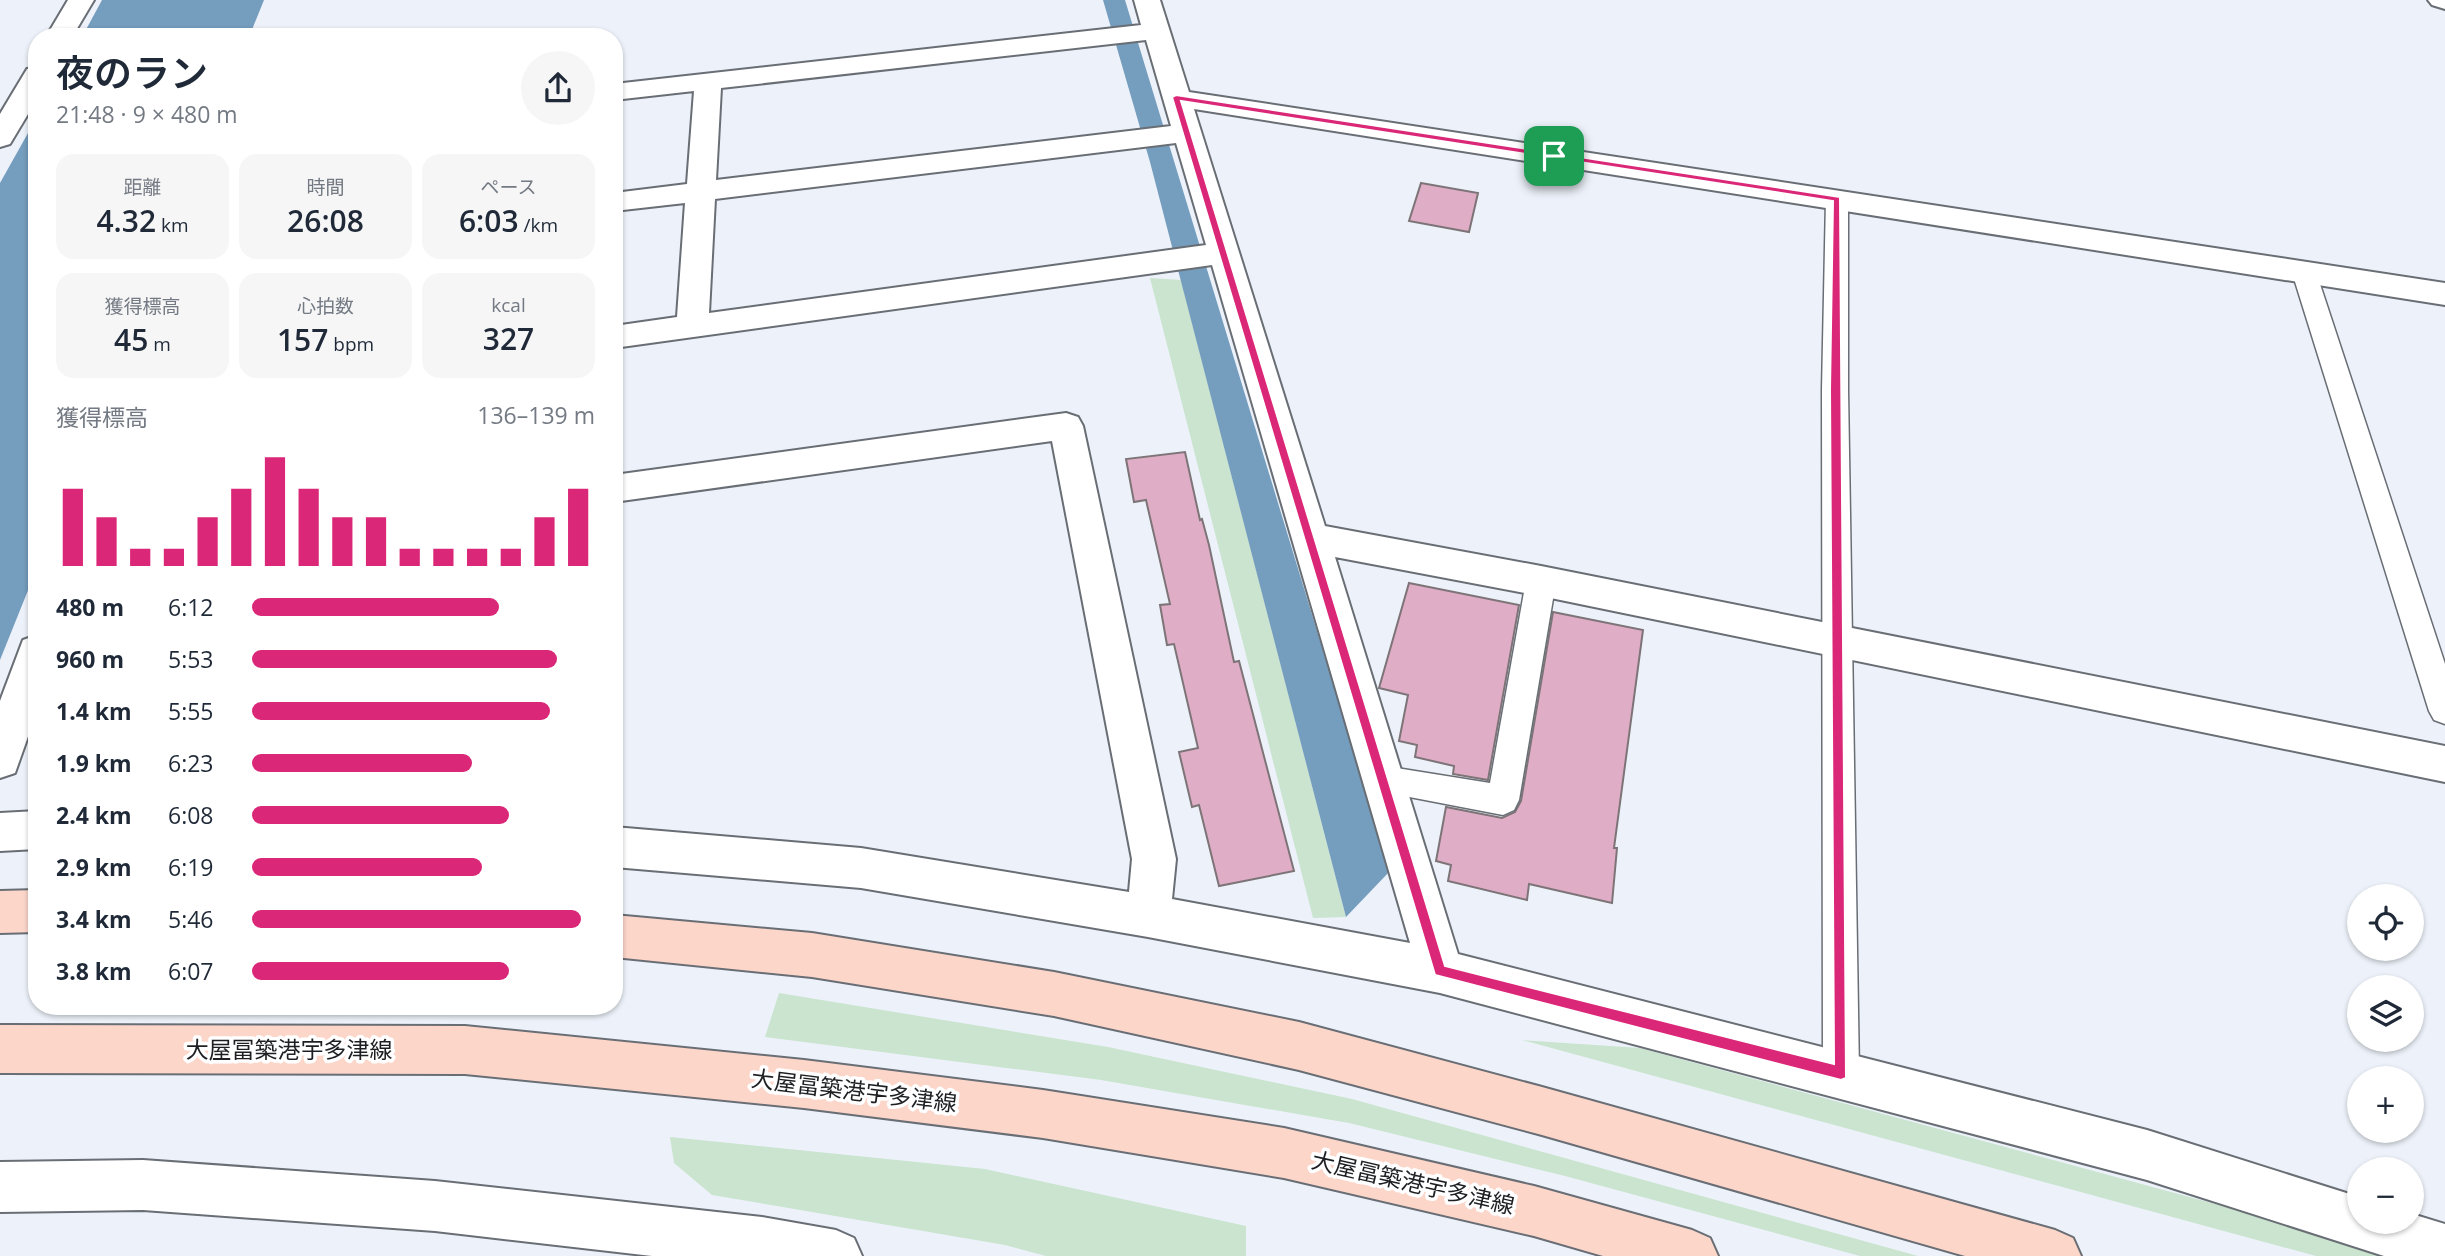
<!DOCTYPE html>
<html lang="ja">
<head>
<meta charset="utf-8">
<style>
	:root { --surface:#fff; --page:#f6f6f7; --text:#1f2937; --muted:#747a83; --accent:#db2777 }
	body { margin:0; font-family:"Open Sans","Noto Sans JP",sans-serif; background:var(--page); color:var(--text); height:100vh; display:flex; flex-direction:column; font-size:26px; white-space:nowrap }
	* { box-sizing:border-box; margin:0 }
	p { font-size:23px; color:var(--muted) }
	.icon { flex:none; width:38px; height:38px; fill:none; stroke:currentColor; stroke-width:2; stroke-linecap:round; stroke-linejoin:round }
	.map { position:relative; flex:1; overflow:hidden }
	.drawer { position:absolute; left:28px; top:28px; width:595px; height:987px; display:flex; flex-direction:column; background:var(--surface); border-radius:28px; box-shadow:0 2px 5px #0004 }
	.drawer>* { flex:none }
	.tools { position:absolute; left:2347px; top:884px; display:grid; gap:14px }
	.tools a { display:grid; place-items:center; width:77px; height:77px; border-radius:50%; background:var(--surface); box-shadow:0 2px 5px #0004; font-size:35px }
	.pin { position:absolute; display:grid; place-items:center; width:60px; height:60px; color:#fff; margin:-30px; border-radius:14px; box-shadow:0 4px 10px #0006 }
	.round { display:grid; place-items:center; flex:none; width:74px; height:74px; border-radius:37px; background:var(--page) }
	.head { display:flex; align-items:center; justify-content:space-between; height:119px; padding:0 28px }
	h1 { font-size:38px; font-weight:600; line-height:52px }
	.figures { display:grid; grid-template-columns:repeat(3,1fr); gap:10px; height:119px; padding:7px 28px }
	.figures div { display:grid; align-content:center; border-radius:18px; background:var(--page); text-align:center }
	.figures b { font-size:30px; font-weight:600 }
	.figures small { font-size:19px; font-weight:400 }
	.figures p { font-size:19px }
	.chart { height:196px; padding:14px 28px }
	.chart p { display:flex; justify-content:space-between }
	.chart svg { width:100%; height:126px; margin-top:7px; stroke:var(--accent); stroke-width:6 }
	ul { padding:0 28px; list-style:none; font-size:23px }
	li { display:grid; grid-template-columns:112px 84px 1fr; align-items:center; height:52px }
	li i { height:18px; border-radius:9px; background:var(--accent) }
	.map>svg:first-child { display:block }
	.green { fill:#cae4cf }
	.water { fill:#759dbe }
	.building { fill:#dfadc5; stroke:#7d7478; stroke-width:2 }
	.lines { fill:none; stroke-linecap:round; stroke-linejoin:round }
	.service-casing { stroke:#696e75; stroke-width:3 }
	.minor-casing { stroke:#696e75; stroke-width:4 }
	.secondary-casing { stroke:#696e75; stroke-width:4 }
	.service { fill:#fff; fill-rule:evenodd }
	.minor { fill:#fff; fill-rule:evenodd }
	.secondary { fill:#fdd6ca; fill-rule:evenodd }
	.route { fill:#db2777; stroke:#fff; stroke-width:2; fill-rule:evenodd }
	.labels { text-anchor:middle; stroke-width:7; stroke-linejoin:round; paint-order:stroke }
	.near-street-label { font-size:23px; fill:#1d1f22; stroke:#fff }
</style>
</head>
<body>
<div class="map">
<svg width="2445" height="1256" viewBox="0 0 2445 1256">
	<rect width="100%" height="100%" fill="#edf2fa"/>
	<path class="green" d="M1150 278 1181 280 1346 917 1313 918Z
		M779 993 1108 1047 1352 1099 1918 1256H1860L1565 1176 1349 1123 1101 1080 765 1037Z
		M1522 1040 1640 1048 2337 1237 2384 1256H2316Z
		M670 1137 985 1169 1246 1226V1256H1046L1005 1245 712 1195 674 1163Z"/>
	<path class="water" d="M102 0H264L249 37H82Z
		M1103 0H1125L1390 871 1346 917 1150 162Z
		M37 117V568L0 660V183Z"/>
	<path class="building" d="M1421 183 1478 193 1469 232 1409 221Z
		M1185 452 1200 520 1202 519 1209 545 1234 662 1239 661 1294 871 1219 886 1199 805 1192 807 1179 752 1198 748 1174 644 1167 645 1160 605 1170 604 1146 500 1134 502 1126 459Z
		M1409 583 1519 605 1488 780 1453 774 1454 766 1415 757 1417 745 1399 741 1408 695 1379 688Z
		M1553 612 1643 630 1614 848H1617L1612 903 1529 884 1527 900 1448 881 1451 865 1436 861 1446 807 1502 818 1515 812 1521 801Z"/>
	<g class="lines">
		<defs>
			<path id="service" d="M1837 192 1845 194 1848 199V390L1859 1073 1854 1086 1841 1091 1828 1086 1823 1073 1822 390 1826 199 1829 194Z
				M2304 264 2313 266 2316 272 2445 664V724L2434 720 2429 711 2292 272 2295 266Z
				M1541 569 1551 573 1556 581 1519 800 1514 810 1503 815 1373 790 1368 780 1373 770 1384 766 1490 783 1526 581 1531 573Z"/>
			<path id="minor" d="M68 0H94L72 37H46Z
				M1134 0H1160L1189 92 2445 283V305L1194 109 1325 526 1541 566 2445 746V782L1541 596 1335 557 1458 954 2147 1130 2359 1197V1222H2412V1214L2445 1224V1256H2384L2147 1180 1440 993 1148 937 861 888 614 867V827L861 848 1129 892 1132 859 1052 441 614 502V475L1066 413 1078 417 1083 426 1176 859 1172 899 1410 943 1212 265 614 348V326L677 317 685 203 614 211V193L687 184 694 91 614 100V84L1141 25ZM1146 40 1171 126 716 180 721 88ZM1176 143 1206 245 709 313 715 199Z
				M2428 0H2445V9L2432 5Z
				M37 67V99L10 144 0 147V114L27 69Z
				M37 635V711L15 773 0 778V701L23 640Z
				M37 811V849L0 851V813Z
				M143 1160 435 1181 762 1217 836 1230 854 1238 862 1256H652L435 1231 143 1210 0 1212V1162Z"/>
			<path id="secondary" d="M37 890V932L0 933V891Z
				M614 915 812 933 1054 972 1299 1022 1542 1087 2055 1230 2073 1238 2081 1256H1965L1542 1135 1299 1070 1054 1016 812 977 614 957Z
				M0 1025 465 1026 804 1060 1043 1090 1284 1128 1534 1186 1692 1230 1710 1238 1718 1256H1603L1534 1236 1284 1178 1043 1138 804 1108 465 1074 0 1073Z"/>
		</defs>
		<use href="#service" class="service-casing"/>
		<use href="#minor" class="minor-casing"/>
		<use href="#secondary" class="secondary-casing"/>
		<use href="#service" class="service"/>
		<use href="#minor" class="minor"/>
		<use href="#secondary" class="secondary"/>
	</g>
	<path class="route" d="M1176 95 1840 197 1846 1078 1841 1080 1435 975 1172 97ZM1181 101 1833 201 1830 390 1834 1064 1445 966Z"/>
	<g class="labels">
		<g class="near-street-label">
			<text x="289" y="1058">大屋冨築港宇多津線</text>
			<text transform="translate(854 1091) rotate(7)" y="8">大屋冨築港宇多津線</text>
			<text transform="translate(1413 1183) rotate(13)" y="8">大屋冨築港宇多津線</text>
		</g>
	</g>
</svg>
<div class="tools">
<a><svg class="icon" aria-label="locate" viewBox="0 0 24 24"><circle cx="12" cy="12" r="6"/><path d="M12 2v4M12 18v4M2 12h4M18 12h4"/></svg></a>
<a><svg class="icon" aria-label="layers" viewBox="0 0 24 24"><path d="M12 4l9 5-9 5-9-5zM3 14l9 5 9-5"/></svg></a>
<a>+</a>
<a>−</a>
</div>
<div class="pin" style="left:1554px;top:156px;background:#1e9e55"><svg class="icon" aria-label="arrive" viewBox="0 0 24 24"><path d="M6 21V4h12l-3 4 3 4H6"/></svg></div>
<section class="drawer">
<div class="head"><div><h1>夜のラン</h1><p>21:48 · 9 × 480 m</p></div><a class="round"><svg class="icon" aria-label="share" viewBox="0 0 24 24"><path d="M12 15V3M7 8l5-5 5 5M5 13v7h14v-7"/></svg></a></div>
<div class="figures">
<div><p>距離</p><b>4.32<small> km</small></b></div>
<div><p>時間</p><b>26:08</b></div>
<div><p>ペース</p><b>6:03<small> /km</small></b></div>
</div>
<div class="figures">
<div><p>獲得標高</p><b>45<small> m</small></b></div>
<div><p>心拍数</p><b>157<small> bpm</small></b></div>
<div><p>kcal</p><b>327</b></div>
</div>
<div class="chart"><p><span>獲得標高</span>136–139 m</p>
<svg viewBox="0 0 160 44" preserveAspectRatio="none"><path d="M5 44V17M15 44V27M25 44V38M35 44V38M45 44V27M55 44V17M65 44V6M75 44V17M85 44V27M95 44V27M105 44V38M115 44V38M125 44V38M135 44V38M145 44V27M155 44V17"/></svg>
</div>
<ul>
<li><b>480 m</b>6:12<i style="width:72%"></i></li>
<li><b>960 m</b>5:53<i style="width:89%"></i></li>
<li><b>1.4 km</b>5:55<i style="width:87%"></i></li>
<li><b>1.9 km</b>6:23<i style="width:64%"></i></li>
<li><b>2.4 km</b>6:08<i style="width:75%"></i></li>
<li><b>2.9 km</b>6:19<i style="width:67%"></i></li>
<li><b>3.4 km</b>5:46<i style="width:96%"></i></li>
<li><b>3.8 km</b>6:07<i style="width:75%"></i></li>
</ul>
</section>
</div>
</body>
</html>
